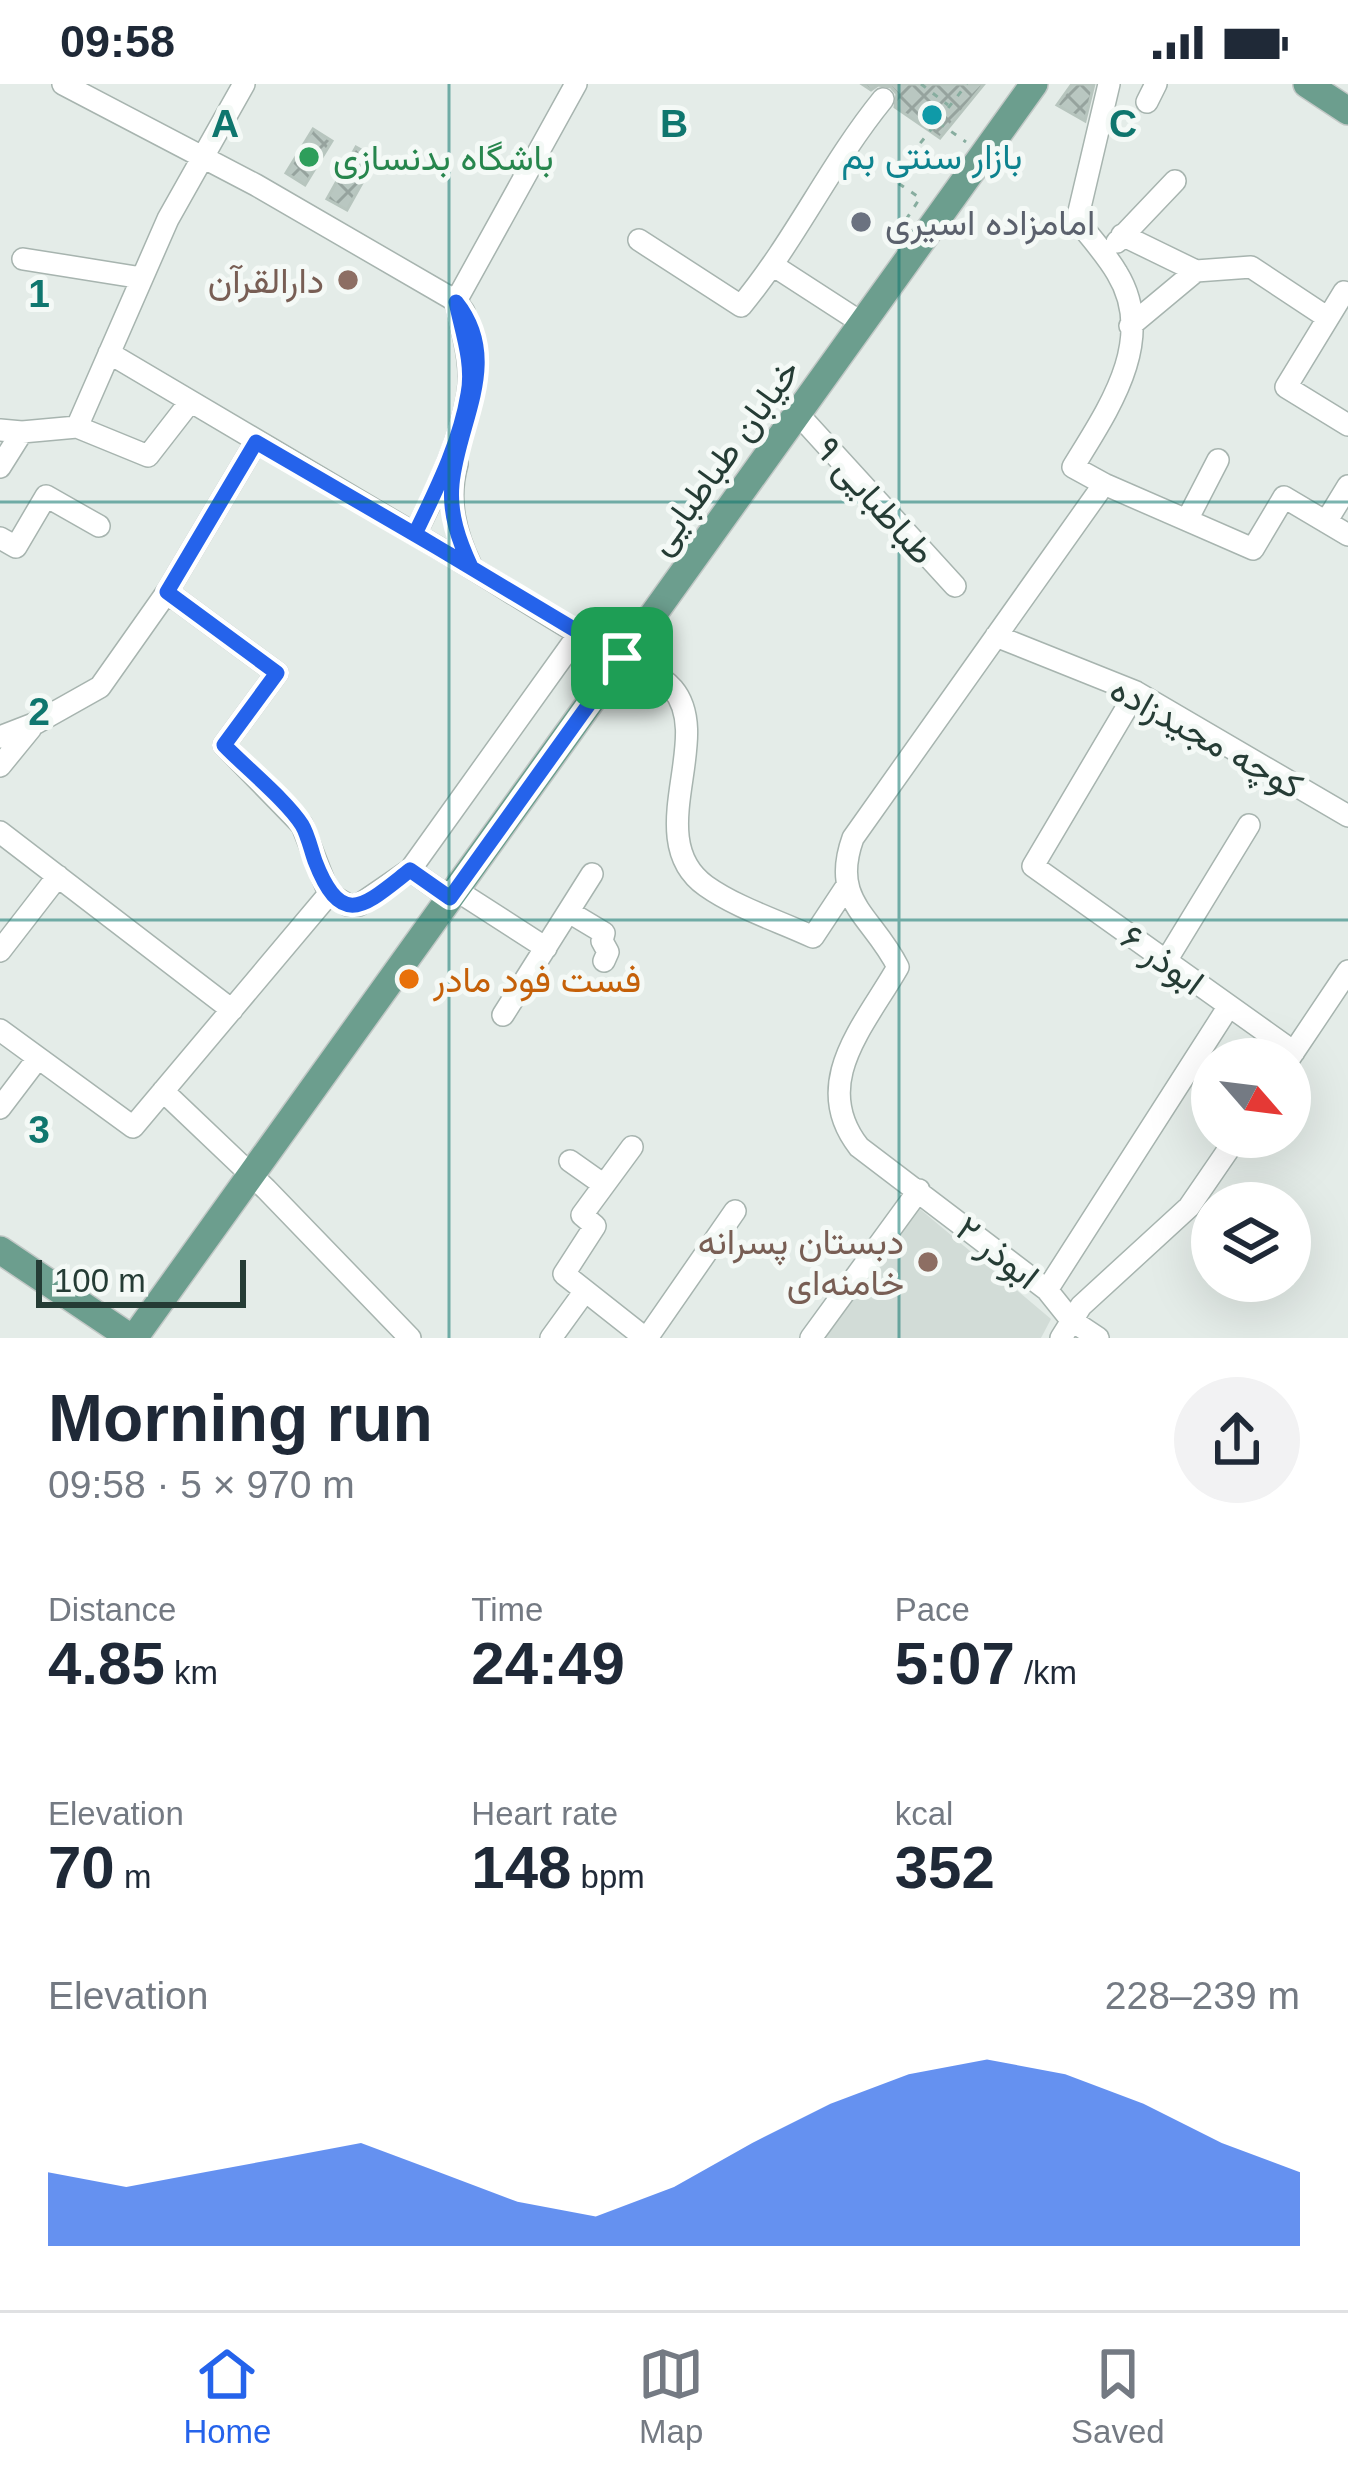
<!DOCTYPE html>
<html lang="en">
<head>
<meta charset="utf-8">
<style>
	:root { --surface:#fff; --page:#f2f2f3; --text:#1f2937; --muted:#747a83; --line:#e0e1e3; --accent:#2563eb }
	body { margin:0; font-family:Arial,Vazirmatn,sans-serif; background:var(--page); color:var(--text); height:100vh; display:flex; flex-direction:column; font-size:45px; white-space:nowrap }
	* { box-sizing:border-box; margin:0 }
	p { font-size:39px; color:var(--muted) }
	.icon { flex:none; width:66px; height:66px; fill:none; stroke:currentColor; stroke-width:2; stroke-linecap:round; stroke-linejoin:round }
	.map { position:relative; height:1254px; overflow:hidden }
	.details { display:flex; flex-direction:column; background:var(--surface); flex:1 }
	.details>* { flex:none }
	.needle { width:78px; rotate:118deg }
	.buttons { position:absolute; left:1191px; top:954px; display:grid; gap:24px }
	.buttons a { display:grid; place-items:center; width:120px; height:120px; border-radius:50%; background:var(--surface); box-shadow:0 12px 48px #0002; font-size:60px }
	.scale { position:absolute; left:36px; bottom:30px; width:210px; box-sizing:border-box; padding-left:12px; border:6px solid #253c35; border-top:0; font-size:33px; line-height:42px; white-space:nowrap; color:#253c35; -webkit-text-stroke:9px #f4f9f6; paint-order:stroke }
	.pin { position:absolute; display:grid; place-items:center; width:102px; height:102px; color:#fff; margin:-51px; border-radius:24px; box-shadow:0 6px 18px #0006 }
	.round { display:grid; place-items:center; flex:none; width:126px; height:126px; border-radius:63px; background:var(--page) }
	.headline { display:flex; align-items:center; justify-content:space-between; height:204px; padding:0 48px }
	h1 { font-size:66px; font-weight:600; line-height:90px }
	.metrics { display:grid; grid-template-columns:repeat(3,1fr); gap:18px; height:204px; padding:12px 48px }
	.metrics div { display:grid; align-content:center }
	.metrics b { font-size:60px; font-weight:600 }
	.metrics small { font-size:33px; font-weight:400 }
	.metrics p { font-size:33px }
	.chart { height:336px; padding:24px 48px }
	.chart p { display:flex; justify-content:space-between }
	.chart svg { width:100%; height:216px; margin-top:12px; fill:var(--accent); opacity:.7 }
	.status { display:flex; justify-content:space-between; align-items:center; height:84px; padding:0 60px; background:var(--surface); direction:ltr }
	.status svg { height:33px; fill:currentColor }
	.tabs { display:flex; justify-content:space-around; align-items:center; height:168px; border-top:3px solid var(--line); background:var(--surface); font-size:33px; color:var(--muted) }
	.tabs a { display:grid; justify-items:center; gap:6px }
	.tabs .current { color:var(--accent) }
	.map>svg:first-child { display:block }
	.built { fill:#d2dcd7 }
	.building { fill:url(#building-cross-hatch); stroke:#b7c5be; stroke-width:3 }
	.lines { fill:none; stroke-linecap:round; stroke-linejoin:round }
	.minor-casing { stroke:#a7b4af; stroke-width:24 }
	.major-casing { stroke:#c2c8c6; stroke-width:30 }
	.path { stroke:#87ad9f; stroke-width:3; stroke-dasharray:6 9; stroke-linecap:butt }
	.minor { stroke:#fff; stroke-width:21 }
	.major { stroke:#6c9e8e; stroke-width:27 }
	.route-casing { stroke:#fff; stroke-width:24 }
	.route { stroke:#2563eb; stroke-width:15 }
	.grid { fill:none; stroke:#0f766e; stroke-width:3; stroke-opacity:0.55 }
	.culture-dot { fill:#0f9aa8; stroke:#f4f9f6; stroke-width:4.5 }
	.leisure-dot { fill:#2e9e5b; stroke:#f4f9f6; stroke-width:4.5 }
	.worship-dot { fill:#6b7280; stroke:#f4f9f6; stroke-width:4.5 }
	.education-dot { fill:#8d6e63; stroke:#f4f9f6; stroke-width:4.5 }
	.food-dot { fill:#e8710a; stroke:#f4f9f6; stroke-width:4.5 }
	.labels { text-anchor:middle; stroke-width:10; stroke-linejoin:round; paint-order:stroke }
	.culture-label { font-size:36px; fill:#0d838f; stroke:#f4f9f6 }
	.leisure-label { font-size:36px; fill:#27864d; stroke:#f4f9f6; text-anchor:start }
	.worship-label { font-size:36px; fill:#5b616d; stroke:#f4f9f6; text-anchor:start }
	.education-label { font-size:36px; fill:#785e54; stroke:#f4f9f6; text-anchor:end }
	.street-label { font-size:36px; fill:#253c35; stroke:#f4f9f6 }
	.food-label { font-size:36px; fill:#c56008; stroke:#f4f9f6; text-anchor:start }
	.grid-label { font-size:39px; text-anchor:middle; font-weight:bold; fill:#0f766e; stroke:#f4f9f6; stroke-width:10; stroke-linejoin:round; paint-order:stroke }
</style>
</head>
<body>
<div class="status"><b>09:58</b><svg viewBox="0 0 49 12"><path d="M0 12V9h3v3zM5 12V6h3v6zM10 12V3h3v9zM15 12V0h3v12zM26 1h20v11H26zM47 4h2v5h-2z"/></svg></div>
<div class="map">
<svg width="1348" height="1254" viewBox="0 0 1348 1254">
	<defs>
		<pattern id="building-cross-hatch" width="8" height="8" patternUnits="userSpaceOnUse" patternTransform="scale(3)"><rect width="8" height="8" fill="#b9c7c1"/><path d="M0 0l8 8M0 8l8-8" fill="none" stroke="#96a39e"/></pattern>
	</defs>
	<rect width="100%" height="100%" fill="#e4ece8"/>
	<path class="built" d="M914 1120 1051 1235 1041 1254H820Z"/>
	<path class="building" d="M862 0H984L940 54 895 23 897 10 891 3 878 1 871 6Z
		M1072 0H1094L1085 37 1057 21Z
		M313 45 332 57 305 101 286 89Z
		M356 63 376 74 347 126 327 115Z"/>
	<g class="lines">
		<defs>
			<path id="minor" d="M63 0 256 101 456 217 464 228
				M1147 18 1156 0
				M1122 151 1196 187 1251 183 1328 234
				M639 156 741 222C795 157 830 80 883 15
				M1117 158 1175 97
				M23 175 142 194
				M774 182 862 239
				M1348 211 1344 208 1286 303 1348 341
				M456 217C462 247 473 280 468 310 460 359 437 406 415 450 470 482 524 517 579 550 608 567 650 579 673 605 715 655 640 755 706 802 737 824 779 837 813 853L846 803
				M456 217 576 0
				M1130 242 1196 187
				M109 269 415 450
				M798 330 955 502
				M77 343 168 135 244 0
				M0 346 22 348 77 343 148 372 190 318
				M457 380C447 416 455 449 471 482
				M0 383 22 348
				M1104 400 1253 465 1284 413 1348 451
				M1187 436 1218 376
				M1326 438 1348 402
				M0 454 16 463 46 412 99 442
				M167 508 277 589 224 661 302 741 329 810 348 821H359L410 786 579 550
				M996 552 1136 608 1348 732
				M1136 608 1033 782 1294 968
				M0 653 36 639 100 603 167 508 256 358
				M0 682 31 644
				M0 748 232 926
				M410 786 450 814
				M456 806 546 864
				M569 828 604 849 602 857 608 868 604 877
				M0 867 58 792
				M1166 877 1249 741
				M503 931 592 790
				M0 946 133 1043 329 810
				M1289 975 1348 887
				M163 1007 266 1105 410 1254
				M0 1024 38 974
				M632 1063 582 1131 595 1142 564 1190 645 1254
				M570 1077 604 1101
				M1047 1206 1229 922
				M551 1254 585 1207
				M647 1254 735 1127
				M811 1254 919 1106
				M1061 1254 1081 1222 1189 1123 1237 1053
				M1098 1254 1071 1236 1047 1206 859 1063C809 999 865 941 898 883 872 831 830 818 853 754L1104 400 1073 383C1107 327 1158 256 1117 189 1106 170 1090 153 1077 136L1109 0"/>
			<path id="major" d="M1307 0 1348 27
				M0 1166 131 1254
				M134 1254 1034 0"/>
		</defs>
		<use href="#minor" class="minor-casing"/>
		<use href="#major" class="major-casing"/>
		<path class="path" d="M921 0 948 21
			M939 39 966 58
			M903 147 900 145 920 114 892 95 967 0"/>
		<use href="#minor" class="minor"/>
		<use href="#major" class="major"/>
	</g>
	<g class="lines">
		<defs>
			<path id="route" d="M622 574 415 450C436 406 460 359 468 310 474 280 462 247 456 218 503 277 458 337 452 400 449 430 459 457 471 483L256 358 167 508 277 589 224 661C245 683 287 717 302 741 308 751 311 766 315 777 342 847 365 821 410 786L450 814 622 574"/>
		</defs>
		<use href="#route" class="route-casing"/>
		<use href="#route" class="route"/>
	</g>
	<path class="grid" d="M449 0V1254M899 0V1254M0 418H1348M0 836H1348"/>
	<circle class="culture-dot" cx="932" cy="31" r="12"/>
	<circle class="leisure-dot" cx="309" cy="73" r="12"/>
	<circle class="worship-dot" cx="861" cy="138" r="12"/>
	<g class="education-dot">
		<circle cx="348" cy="196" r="12"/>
		<circle cx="928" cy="1178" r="12"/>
	</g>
	<circle class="food-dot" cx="409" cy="895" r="12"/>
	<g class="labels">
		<g class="culture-label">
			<text x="932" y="85">بازار سنتی بم</text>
		</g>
		<g class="leisure-label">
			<text x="333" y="86">باشگاه بدنسازی</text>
		</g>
		<g class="worship-label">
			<text x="885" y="151">امامزاده اسیری</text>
		</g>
		<g class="education-label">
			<text x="324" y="209">دارالقرآن</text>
			<text x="904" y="1170">دبستان پسرانه<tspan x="904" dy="41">خامنه‌ای</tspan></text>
		</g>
		<g class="street-label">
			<text transform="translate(723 372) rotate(-54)" y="13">خیابان طباطبایی</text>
			<text transform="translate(876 416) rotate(48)" y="13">طباطبایی ۹</text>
			<text transform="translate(1207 653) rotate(29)" y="13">کوچه مجیدزاده</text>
			<text transform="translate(1163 875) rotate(36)" y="13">ابوذر ۶</text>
			<text transform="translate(998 1168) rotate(38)" y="13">ابوذر ۲</text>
		</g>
		<g class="food-label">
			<text x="433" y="908">فست فود مادر</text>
		</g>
	</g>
	<g class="grid-label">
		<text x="225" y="53">A</text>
		<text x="674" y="53">B</text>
		<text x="1123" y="53">C</text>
		<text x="39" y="223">1</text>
		<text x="39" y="641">2</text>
		<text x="39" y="1059">3</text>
	</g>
</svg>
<div class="buttons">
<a><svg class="needle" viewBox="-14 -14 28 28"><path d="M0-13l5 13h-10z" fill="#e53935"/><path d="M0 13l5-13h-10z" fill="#747a83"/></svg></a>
<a><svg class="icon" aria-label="layers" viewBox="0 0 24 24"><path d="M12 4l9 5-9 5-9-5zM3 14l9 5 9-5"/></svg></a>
</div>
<div class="scale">100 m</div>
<div class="pin" style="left:622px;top:574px;background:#1e9e55"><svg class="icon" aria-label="arrive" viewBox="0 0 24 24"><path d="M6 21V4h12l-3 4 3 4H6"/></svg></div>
</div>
<section class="details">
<div class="headline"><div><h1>Morning run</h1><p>09:58 · 5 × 970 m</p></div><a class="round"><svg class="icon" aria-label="share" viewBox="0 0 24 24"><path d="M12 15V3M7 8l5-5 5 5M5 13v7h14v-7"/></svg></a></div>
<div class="metrics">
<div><p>Distance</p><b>4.85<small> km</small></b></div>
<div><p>Time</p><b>24:49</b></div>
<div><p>Pace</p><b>5:07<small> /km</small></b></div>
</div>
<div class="metrics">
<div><p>Elevation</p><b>70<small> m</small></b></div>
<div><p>Heart rate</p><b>148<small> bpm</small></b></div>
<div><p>kcal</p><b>352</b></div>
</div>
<div class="chart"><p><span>Elevation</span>228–239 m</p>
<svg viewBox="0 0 160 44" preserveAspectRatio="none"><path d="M0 44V29L10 32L20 29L30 26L40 23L50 29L60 35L70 38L80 32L90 23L100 15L110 9L120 6L130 9L140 15L150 23L160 29V44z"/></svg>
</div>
</section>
<nav class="tabs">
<a class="current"><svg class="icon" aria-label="home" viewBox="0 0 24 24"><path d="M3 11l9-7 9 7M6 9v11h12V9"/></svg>Home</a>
<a><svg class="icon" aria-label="map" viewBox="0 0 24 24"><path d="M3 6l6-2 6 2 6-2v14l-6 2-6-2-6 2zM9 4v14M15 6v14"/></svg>Map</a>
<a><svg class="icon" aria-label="saved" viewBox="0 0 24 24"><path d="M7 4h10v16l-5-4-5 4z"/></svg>Saved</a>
</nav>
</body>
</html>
